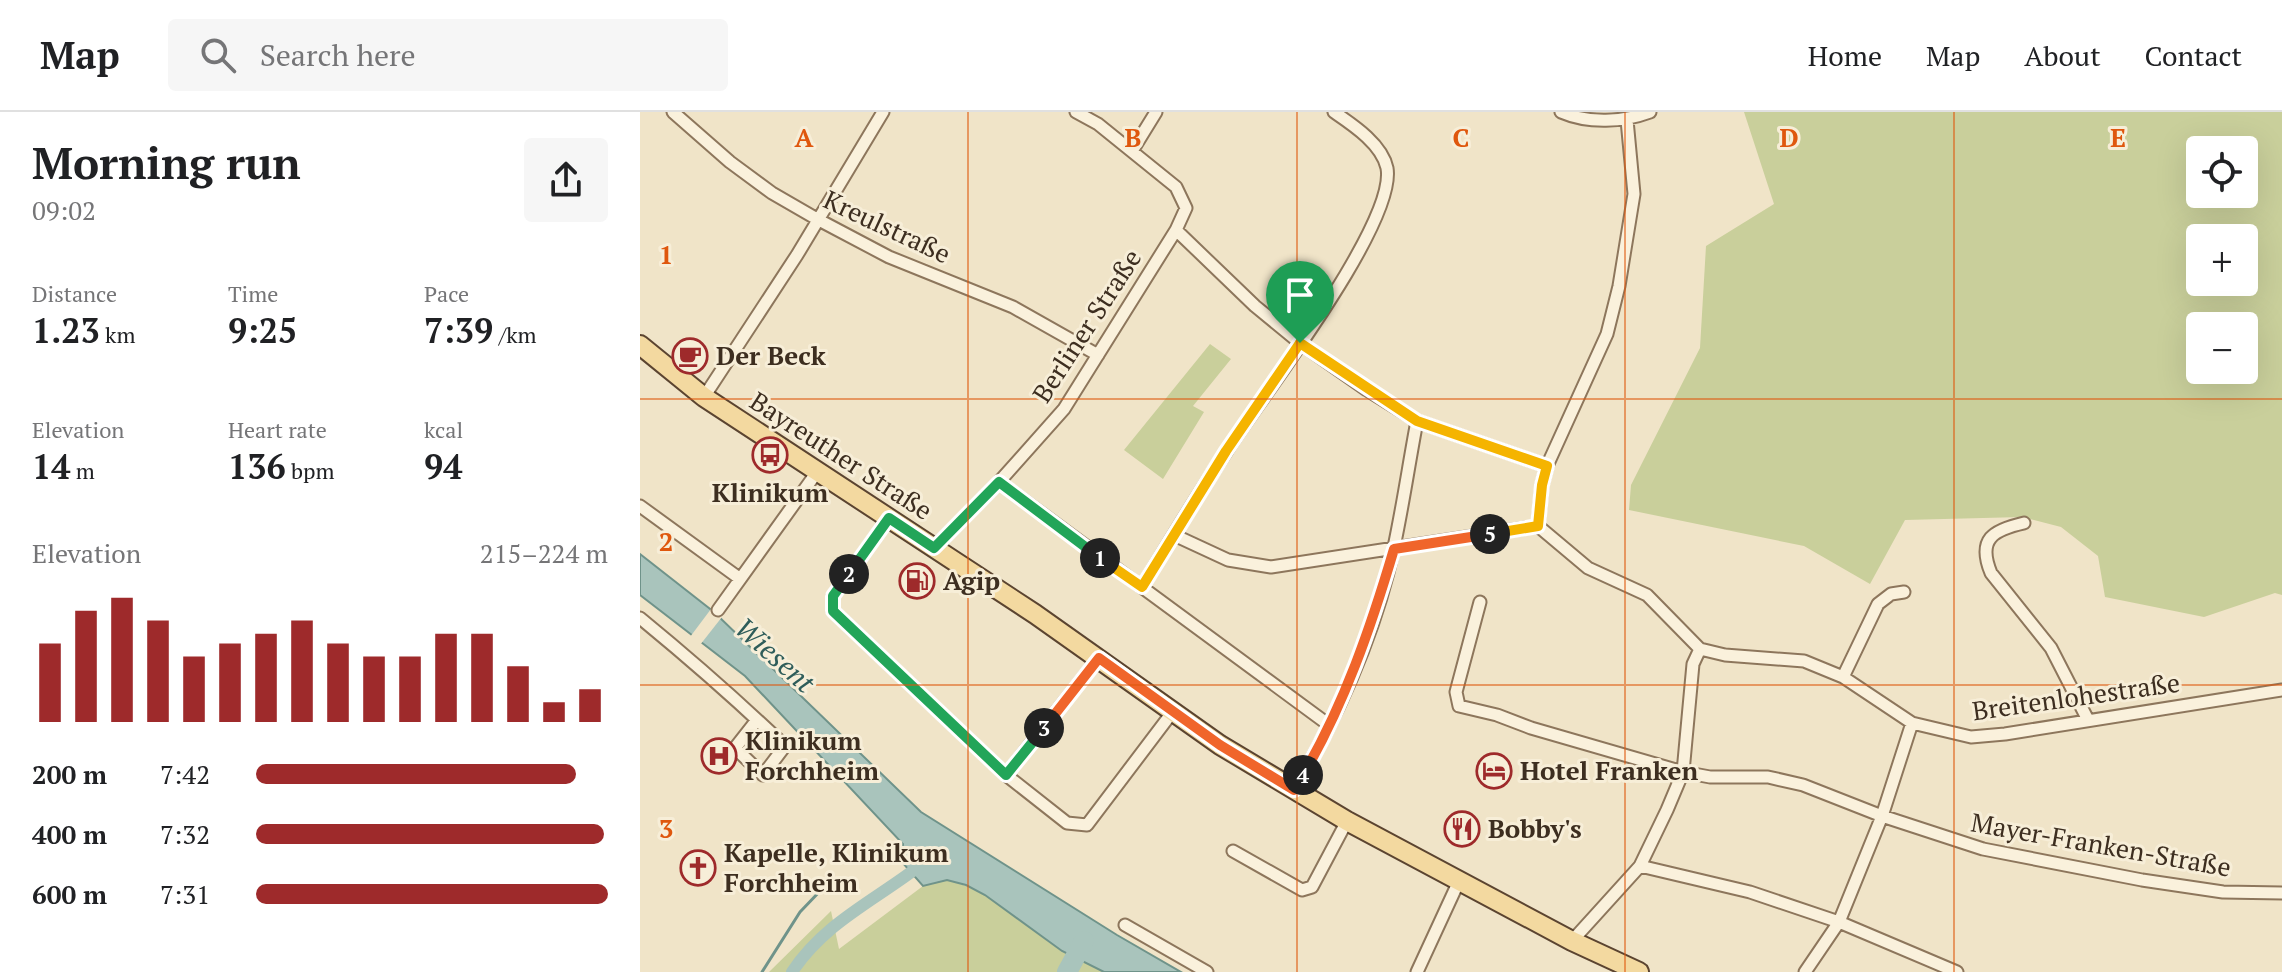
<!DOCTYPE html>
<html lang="en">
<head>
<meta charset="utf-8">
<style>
	:root { --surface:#fff; --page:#f6f6f6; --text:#202124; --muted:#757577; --line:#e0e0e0; --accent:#9e2a2b }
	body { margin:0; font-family:"PT Serif",serif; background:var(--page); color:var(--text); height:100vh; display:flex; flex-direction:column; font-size:30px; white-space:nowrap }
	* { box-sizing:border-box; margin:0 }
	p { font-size:26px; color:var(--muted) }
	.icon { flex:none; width:44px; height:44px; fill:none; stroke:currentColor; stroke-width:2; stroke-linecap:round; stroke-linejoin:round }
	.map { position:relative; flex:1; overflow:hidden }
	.sheet { display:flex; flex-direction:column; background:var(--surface); width:640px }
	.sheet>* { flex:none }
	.fabs { position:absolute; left:1546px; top:24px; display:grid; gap:16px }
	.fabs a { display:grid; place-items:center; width:72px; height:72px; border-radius:8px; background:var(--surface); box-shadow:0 8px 32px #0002; font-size:40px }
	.pin { position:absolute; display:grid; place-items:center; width:68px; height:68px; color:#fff; margin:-82px -34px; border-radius:50% 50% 50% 0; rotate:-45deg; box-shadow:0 0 8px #0007 }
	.pin .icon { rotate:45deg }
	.km { position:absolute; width:40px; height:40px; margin:-20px; border-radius:50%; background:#222; color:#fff; font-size:22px; line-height:40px; text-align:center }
	.round { display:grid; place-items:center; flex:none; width:84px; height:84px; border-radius:8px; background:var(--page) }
	.summary { display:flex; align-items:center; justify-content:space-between; height:136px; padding:0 32px }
	h1 { font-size:44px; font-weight:700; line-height:60px }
	.figures { display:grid; grid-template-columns:repeat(3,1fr); gap:12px; height:136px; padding:8px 32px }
	.figures div { display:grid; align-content:center }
	.figures b { font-size:34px; font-weight:700 }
	.figures small { font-size:22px; font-weight:400 }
	.figures p { font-size:22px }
	.chart { height:224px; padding:16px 32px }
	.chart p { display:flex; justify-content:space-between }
	.chart svg { width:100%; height:144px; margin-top:8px; stroke:var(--accent); stroke-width:6 }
	ul { padding:0 32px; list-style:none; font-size:26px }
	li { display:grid; grid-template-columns:128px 96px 1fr; align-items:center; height:60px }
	li i { height:20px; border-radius:10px; background:var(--accent) }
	header { display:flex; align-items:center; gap:48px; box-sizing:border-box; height:112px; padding:0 40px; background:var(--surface); border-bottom:2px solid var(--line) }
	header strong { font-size:38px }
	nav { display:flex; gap:44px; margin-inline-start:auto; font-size:28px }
	.search { width:560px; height:72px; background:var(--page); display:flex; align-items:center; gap:20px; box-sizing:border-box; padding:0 28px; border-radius:8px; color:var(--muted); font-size:30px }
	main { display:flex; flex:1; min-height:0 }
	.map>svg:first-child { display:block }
	.green { fill:#c9cf9b; fill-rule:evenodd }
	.water { fill:#a9c4bc; stroke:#6f938a; stroke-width:2 }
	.pier { fill:#f0e4c8 }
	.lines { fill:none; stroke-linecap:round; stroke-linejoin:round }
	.stream { stroke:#6f938a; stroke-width:3 }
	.canal { stroke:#a9c4bc; stroke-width:12 }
	.river { stroke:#a9c4bc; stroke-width:20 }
	.street-casing { stroke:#8d765c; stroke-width:15 }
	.primary-casing { stroke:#5b4430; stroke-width:22 }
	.street { stroke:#faf1dc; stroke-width:11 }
	.primary { stroke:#f3d9a0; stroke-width:18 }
	.split-1-casing { stroke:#fff; stroke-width:16 }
	.split-2-casing { stroke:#fff; stroke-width:16 }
	.split-3-casing { stroke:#fff; stroke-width:16 }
	.split-4-casing { stroke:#fff; stroke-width:16 }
	.split-5-casing { stroke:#fff; stroke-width:16 }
	.split-6-casing { stroke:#fff; stroke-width:16 }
	.split-1 { stroke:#f5b400; stroke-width:10 }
	.split-2 { stroke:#22a559; stroke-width:10 }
	.split-3 { stroke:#22a559; stroke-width:10 }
	.split-4 { stroke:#f0652b; stroke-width:10 }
	.split-5 { stroke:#f0652b; stroke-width:10 }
	.split-6 { stroke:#f5b400; stroke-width:10 }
	.grid { fill:none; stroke:#df570d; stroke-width:2; stroke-opacity:0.55 }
	.labels { text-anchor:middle; stroke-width:6; stroke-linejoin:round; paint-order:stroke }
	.street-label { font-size:26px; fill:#3d2e20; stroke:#f7eed8 }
	.poi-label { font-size:26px; font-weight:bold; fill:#3d2e20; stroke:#f7eed8; text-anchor:start }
	.water-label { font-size:28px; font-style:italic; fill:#2f5d5a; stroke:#f7eed8 }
	.grid-label { font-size:26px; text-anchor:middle; font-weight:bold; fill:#df570d; stroke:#f7eed8; stroke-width:6; stroke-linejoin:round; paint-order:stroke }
</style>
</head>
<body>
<header>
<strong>Map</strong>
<div class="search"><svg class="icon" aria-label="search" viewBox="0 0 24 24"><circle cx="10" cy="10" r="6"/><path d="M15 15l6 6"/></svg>Search here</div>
<nav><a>Home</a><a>Map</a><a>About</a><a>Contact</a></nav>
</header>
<main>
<section class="sheet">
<div class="summary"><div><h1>Morning run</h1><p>09:02</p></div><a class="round"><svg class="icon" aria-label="share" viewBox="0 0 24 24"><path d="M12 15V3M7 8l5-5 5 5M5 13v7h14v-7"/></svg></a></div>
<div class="figures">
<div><p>Distance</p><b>1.23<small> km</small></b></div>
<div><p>Time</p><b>9:25</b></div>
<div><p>Pace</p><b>7:39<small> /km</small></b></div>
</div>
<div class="figures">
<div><p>Elevation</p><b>14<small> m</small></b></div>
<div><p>Heart rate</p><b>136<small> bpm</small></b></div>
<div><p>kcal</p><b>94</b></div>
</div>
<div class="chart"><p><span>Elevation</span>215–224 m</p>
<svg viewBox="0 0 160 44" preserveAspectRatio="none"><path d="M5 44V20M15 44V10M25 44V6M35 44V13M45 44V24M55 44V20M65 44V17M75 44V13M85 44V20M95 44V24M105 44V24M115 44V17M125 44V17M135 44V27M145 44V38M155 44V34"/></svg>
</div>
<ul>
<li><b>200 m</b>7:42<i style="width:91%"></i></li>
<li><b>400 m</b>7:32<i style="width:99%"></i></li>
<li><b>600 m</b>7:31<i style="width:100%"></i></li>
</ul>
</section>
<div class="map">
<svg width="1642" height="860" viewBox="0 0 1642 860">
	<rect width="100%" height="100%" fill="#f0e4c8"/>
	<path class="green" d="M1104 0H1642V483L1635 481 1564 505 1465 485 1458 444 1421 415 1382 405 1265 408 1230 472 1164 434 989 398 991 373 1060 236 1066 134 1134 92ZM1604 38V82H1560V38ZM1604 126V170H1560V126ZM1604 214V258H1560V214Z
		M570 232 591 247 553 294 564 300 523 367 484 338Z
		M307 768C351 778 383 813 419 837 433 846 449 852 464 860H129L191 799 199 837 283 774Z"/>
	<path class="water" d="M0 442 74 500 281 700 477 823 541 860H464L422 839 345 783 326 773 307 768 283 774 261 749 263 732 105 564 0 483Z"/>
	<path class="pier" d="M71 497 82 505 60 533 50 525Z"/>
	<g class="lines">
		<path class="stream" d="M122 860 160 800 182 777"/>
		<path class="canal" d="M152 860C185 810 236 788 282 752"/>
		<path class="river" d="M427 860 444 829"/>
		<defs>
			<path id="street" d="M33 0 90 50 132 81 177 107 249 145 373 195 458 243
				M921 0C949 12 983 10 1010 0
				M492 39 516 0
				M536 118 615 194 660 231 727 278 777 309 907 354
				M64 285 157 143 243 0
				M359 370 689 613
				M0 394 99 466
				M249 406 193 484V499L366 663 427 711 447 713 534 598
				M1384 411C1353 418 1337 427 1351 461L1411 536 1448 608
				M898 414 902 373 907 354 967 222 979 174 994 82 987 8
				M534 423 588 448 631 455 898 414 948 456 1007 483 1060 537 1085 543 1164 549 1203 565 1272 611 1331 625 1365 622 1642 578
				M294 436 359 370 424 297 536 118 546 96 536 75 458 12 436 0
				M502 475C529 430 557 384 586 340 619 288 757 112 747 56 742 32 713 13 694 0
				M840 490 816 580 819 594 857 603 891 616 1043 660 1070 665H1128L1163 673 1242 704 1343 737 1502 768 1583 780 1642 781
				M78 498 177 360
				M0 506C50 547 98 589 145 634L123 663 95 636 117 608
				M1203 565 1238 492 1251 482 1264 480
				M366 663 459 546
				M654 678C698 604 736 520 754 435 763 393 769 351 777 309
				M593 739 662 778 672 775 707 709
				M1000 754 1110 780 1199 810 1317 860
				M485 813 567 860
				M932 829 1000 754 1027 698 1043 660 1053 552 1060 537
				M777 860 819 769
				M1165 860 1199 810 1242 704 1272 611"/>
			<path id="primary" d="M0 233 64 285 395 502 580 633 707 709 932 829 999 860"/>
		</defs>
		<use href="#street" class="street-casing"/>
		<use href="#primary" class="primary-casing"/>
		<use href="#street" class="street"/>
		<use href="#primary" class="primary"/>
	</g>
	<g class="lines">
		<defs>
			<path id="split-1" d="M460 446 502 475 586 339 660 231"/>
			<path id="split-2" d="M209 462 249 406 294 436 359 370 460 446"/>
			<path id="split-3" d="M209 462 193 484V499L366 663 404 616"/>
			<path id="split-4" d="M404 616 459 546 580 633 654 678 663 663"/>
			<path id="split-5" d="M663 663C704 593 731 515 754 437L850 422"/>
			<path id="split-6" d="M660 231 777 309 907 354 902 373 898 414 850 422"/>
		</defs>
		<use href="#split-1" class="split-1-casing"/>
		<use href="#split-2" class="split-2-casing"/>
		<use href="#split-3" class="split-3-casing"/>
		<use href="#split-4" class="split-4-casing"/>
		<use href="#split-5" class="split-5-casing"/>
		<use href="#split-6" class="split-6-casing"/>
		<use href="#split-1" class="split-1"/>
		<use href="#split-2" class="split-2"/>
		<use href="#split-3" class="split-3"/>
		<use href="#split-4" class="split-4"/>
		<use href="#split-5" class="split-5"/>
		<use href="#split-6" class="split-6"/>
	</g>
	<path class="grid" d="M328 0V860M657 0V860M985 0V860M1314 0V860M0 287H1642M0 573H1642"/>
	<defs>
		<symbol id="cafe-ring" viewBox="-11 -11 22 22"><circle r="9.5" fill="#f7eed8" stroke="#9e2a2b" stroke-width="1.5"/><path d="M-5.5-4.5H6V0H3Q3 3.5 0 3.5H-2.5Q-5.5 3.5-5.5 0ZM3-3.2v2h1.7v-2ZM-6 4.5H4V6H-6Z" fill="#9e2a2b"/></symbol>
		<symbol id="bus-ring" viewBox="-11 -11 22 22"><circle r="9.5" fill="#f7eed8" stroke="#9e2a2b" stroke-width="1.5"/><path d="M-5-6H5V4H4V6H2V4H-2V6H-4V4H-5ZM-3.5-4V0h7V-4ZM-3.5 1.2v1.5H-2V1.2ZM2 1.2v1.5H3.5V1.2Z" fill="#9e2a2b"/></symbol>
		<symbol id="fuel-ring" viewBox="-11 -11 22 22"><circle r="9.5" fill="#f7eed8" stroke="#9e2a2b" stroke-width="1.5"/><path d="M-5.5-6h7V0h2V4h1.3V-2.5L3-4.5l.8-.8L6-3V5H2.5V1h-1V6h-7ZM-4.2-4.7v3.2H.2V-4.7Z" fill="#9e2a2b"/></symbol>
		<symbol id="hospital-ring" viewBox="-11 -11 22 22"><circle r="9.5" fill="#f7eed8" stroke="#9e2a2b" stroke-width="1.5"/><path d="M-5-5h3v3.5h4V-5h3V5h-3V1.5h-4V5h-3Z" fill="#9e2a2b"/></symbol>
		<symbol id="hotel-ring" viewBox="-11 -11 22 22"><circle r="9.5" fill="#f7eed8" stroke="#9e2a2b" stroke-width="1.5"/><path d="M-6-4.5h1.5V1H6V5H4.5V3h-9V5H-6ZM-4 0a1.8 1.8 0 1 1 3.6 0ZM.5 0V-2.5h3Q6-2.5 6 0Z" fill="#9e2a2b"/></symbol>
		<symbol id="restaurant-ring" viewBox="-11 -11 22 22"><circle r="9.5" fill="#f7eed8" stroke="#9e2a2b" stroke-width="1.5"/><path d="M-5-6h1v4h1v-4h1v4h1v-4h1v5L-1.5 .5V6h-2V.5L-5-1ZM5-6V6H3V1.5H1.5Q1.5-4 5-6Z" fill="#9e2a2b"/></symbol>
		<symbol id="church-ring" viewBox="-11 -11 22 22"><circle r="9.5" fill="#f7eed8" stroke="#9e2a2b" stroke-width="1.5"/><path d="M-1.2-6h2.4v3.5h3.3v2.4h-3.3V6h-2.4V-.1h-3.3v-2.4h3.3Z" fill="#9e2a2b"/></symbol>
	</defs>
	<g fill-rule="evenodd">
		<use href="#cafe-ring" x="30" y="224" width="40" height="40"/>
		<use href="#bus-ring" x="110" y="323" width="40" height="40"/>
		<use href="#fuel-ring" x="257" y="449" width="40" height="40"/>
		<use href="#hospital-ring" x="59" y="624" width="40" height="40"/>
		<use href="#hotel-ring" x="834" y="639" width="40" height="40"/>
		<use href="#restaurant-ring" x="802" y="697" width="40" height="40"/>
		<use href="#church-ring" x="38" y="736" width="40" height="40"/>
	</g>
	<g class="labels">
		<g class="street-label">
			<text transform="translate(247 115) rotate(25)" y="9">Kreulstraße</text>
			<text transform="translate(447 214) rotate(-57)" y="9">Berliner Straße</text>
			<text transform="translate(201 344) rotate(33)" y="9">Bayreuther Straße</text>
			<text transform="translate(1436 585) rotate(-8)" y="9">Breitenlohestraße</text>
			<text transform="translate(1461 733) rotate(10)" y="9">Mayer-Franken-Straße</text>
		</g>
		<g class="poi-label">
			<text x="76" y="253">Der Beck</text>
			<text x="130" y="390" text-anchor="middle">Klinikum</text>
			<text x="303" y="478">Agip</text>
			<text x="105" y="638">Klinikum<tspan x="105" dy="30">Forchheim</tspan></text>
			<text x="880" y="668">Hotel Franken</text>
			<text x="848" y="726">Bobby's</text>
			<text x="84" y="750">Kapelle, Klinikum<tspan x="84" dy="30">Forchheim</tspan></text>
		</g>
		<g class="water-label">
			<text transform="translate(135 543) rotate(42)" y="10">Wiesent</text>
		</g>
	</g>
	<g class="grid-label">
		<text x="164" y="35">A</text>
		<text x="493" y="35">B</text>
		<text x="821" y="35">C</text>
		<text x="1149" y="35">D</text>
		<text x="1478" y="35">E</text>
		<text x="26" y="152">1</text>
		<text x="26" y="439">2</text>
		<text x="26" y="726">3</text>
	</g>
</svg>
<div class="fabs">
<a><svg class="icon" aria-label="locate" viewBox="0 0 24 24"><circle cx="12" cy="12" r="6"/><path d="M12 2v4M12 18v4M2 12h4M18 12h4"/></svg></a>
<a>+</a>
<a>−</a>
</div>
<div class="pin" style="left:660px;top:231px;background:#1e9e55"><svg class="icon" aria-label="arrive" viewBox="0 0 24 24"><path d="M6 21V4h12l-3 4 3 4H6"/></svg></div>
<b class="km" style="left:460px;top:446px">1</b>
<b class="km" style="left:209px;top:462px">2</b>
<b class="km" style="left:404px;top:616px">3</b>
<b class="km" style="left:663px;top:663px">4</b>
<b class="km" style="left:850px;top:422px">5</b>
</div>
</main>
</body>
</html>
